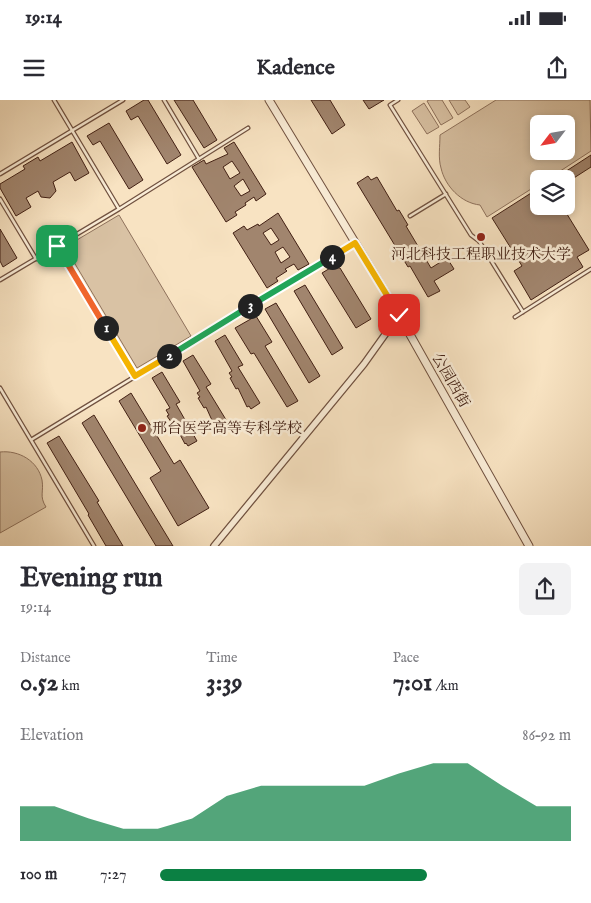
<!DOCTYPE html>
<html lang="en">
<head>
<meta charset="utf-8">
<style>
	:root { --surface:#fff; --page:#f2f2f3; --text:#2b2b33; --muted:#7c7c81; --accent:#0b8043 }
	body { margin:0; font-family:"IM FELL English","Noto Serif SC",serif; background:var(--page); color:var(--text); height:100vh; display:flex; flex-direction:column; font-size:19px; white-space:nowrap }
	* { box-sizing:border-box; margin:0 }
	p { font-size:16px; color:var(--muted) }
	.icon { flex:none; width:28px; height:28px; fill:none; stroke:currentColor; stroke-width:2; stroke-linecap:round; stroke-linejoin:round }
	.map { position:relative; height:446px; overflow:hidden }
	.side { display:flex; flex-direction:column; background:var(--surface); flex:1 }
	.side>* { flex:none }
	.needle { width:32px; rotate:239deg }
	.buttons { position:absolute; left:530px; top:15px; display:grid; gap:10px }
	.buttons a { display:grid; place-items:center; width:45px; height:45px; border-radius:8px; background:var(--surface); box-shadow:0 2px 8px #0003; font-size:25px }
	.pin { position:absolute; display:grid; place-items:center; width:42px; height:42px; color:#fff; margin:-21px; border-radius:10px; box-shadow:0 2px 8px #0006 }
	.km { position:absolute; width:25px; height:25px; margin:-12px; border-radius:50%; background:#222; color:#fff; font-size:14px; line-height:25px; text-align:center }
	.round { display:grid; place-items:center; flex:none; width:52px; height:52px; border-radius:8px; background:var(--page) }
	.headline { display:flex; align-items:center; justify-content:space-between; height:85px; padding:0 20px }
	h1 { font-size:28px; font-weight:800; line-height:38px }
	.figures { display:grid; grid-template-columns:repeat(3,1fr); gap:8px; height:85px; padding:5px 20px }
	.figures div { display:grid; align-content:center }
	.figures b { font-size:25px; font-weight:800 }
	.figures small { font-size:14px; font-weight:400 }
	.figures p { font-size:14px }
	.chart { height:140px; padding:10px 20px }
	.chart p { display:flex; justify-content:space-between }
	.chart svg { width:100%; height:90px; margin-top:5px; fill:var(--accent); opacity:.7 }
	ul { padding:0 20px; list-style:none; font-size:16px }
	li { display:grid; grid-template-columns:80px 60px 1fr; align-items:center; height:38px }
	li i { height:12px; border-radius:6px; background:var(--accent) }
	.status { display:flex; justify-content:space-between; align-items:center; height:35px; padding:0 25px; background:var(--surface); direction:ltr }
	.status svg { height:14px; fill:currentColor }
	header { display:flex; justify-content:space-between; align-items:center; height:65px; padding:0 20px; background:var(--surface); font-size:22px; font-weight:800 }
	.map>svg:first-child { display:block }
	.green { fill:#d9c2a4; stroke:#8e715c; fill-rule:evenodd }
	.building { fill:#a1856e; stroke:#422014; fill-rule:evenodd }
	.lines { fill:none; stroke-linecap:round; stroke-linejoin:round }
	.service-casing { stroke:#705140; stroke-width:5 }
	.minor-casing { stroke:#705140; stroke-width:8 }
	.tertiary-casing { stroke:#705140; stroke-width:9 }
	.service { stroke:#faedd7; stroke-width:2.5 }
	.minor { stroke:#faedd7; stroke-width:5.5 }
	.tertiary { stroke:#faedd7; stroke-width:7 }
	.split-1-casing { stroke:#fff; stroke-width:10 }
	.split-2-casing { stroke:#fff; stroke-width:10 }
	.split-3-casing { stroke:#fff; stroke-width:10 }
	.split-4-casing { stroke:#fff; stroke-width:10 }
	.split-5-casing { stroke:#fff; stroke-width:10 }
	.split-1 { stroke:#f0652b; stroke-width:6 }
	.split-2 { stroke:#f5b400; stroke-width:6 }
	.split-3 { stroke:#22a559; stroke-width:6 }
	.split-4 { stroke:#22a559; stroke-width:6 }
	.split-5 { stroke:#f5b400; stroke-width:6 }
	.poi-dot { fill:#8f2418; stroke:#faedd7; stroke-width:2 }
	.labels { text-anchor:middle; stroke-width:5; stroke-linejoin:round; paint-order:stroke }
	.poi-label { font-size:15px; fill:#422014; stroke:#faedd7 }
	.street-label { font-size:15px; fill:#422014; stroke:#faedd7 }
</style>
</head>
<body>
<div class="status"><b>19:14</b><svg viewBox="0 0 49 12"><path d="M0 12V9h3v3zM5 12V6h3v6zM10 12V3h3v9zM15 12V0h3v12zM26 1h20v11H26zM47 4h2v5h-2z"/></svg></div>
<header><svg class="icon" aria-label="menu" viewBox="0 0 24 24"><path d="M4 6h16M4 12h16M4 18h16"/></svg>Kadence<svg class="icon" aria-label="share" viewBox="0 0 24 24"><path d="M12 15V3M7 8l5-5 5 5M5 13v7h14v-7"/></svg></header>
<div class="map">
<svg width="591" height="446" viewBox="0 0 591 446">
	<rect width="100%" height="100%" fill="#f8e3c2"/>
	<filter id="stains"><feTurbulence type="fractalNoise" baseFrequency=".004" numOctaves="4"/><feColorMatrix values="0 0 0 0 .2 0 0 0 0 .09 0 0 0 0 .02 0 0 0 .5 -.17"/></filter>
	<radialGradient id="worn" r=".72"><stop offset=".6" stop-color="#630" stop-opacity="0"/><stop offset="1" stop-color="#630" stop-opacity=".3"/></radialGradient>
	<path class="green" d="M429 0H442L453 18 441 25 427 1Z
		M449 0H465L470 7 458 15Z
		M496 0H590L591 51 548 79H539V84L487 117 480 105C461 103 445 86 441 68 438 58 440 46 440 35ZM539 24H566V51H539Z
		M424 3 439 27 427 34 412 11Z
		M119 115 191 236 137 268 65 147Z
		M0 352C19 350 38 361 42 380 44 392 39 396 46 407L0 433Z"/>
	<path class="building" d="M144 0H148L181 55 167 64 138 16 131 20 126 11Z
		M174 0H193L217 40 204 48Z
		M311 0H330L345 25 332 34Z
		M363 0H384L369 9Z
		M109 23 143 80 129 89 100 41 93 45 87 36Z
		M72 42 89 73 75 81 70 72 53 82 56 91 50 98 41 97 38 91 26 98 31 107 16 116 0 88V84L25 69 23 66 38 57 40 61Z
		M234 42 266 94 256 101 254 97 245 103 246 105 235 112 237 115 226 122 192 67 204 60 206 64 228 54 224 48ZM232 61 240 73 230 79 223 67ZM243 79 250 91 241 96 234 86Z
		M591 55V67L566 83V79H554Z
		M368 76 371 80 377 77 397 111 399 110 408 125 406 126 431 168 447 158 454 169 434 181 440 191 428 197 410 166 408 167 357 83Z
		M539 88V106H562L589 150 577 157 583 167 531 200 514 171 522 166 492 118Z
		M278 113 309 164 298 170 294 164 285 169 287 171 276 178 278 181 267 188 233 133 244 126 247 130 258 124 259 126ZM271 128 279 140 271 145 263 133ZM283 147 290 157 281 163 275 152Z
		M0 129 17 158 3 167 0 161Z
		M332 167 340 168 371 219 356 228 322 173Z
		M305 185 343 248 332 255 294 191Z
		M276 203 320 276 309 283 265 209Z
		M256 216 272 242 265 246 298 301 287 307 254 253 251 254 235 228Z
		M225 235 243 265 238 267 260 303 251 309 249 306 247 307 238 288 236 289 230 278 232 277 229 273 232 271 215 241Z
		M193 255 211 284 206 287 228 323 219 329 217 326 215 327 206 307 204 308 198 298 200 297 197 293 200 291 183 261Z
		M162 272 180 302 176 304 197 341 188 346 186 343 185 344 175 325 174 326 167 316 169 315 166 310 170 308 152 278Z
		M131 293 174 364 180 360 209 408 178 426 150 378 161 371 119 301Z
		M94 315 136 385 173 446H156L82 323Z
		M59 336 99 401 97 402 123 446H106L88 415 89 414 47 343Z"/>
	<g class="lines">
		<defs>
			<path id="service" d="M54 0 119 109
				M164 0 199 59
				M398 0 390 5 471 135 479 141 523 212
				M0 74 123 0
				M0 99 36 159
				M410 116 446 94
				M57 147 135 276
				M0 180 119 109 248 28
				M515 217 591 169
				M0 288 94 446
				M31 340 354 143"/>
			<path id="minor" d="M214 446 364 264 399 215"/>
			<path id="tertiary" d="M269 0 399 215 529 446"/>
		</defs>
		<use href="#service" class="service-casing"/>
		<use href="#minor" class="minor-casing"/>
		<use href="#tertiary" class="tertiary-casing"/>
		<use href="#service" class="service"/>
		<use href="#minor" class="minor"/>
		<use href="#tertiary" class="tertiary"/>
	</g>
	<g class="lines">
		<defs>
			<path id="split-1" d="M57 146 106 228"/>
			<path id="split-2" d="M106 228 135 276 169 256"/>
			<path id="split-3" d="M169 256 250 206"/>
			<path id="split-4" d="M250 206 332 157"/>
			<path id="split-5" d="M332 157 355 143 399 215"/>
		</defs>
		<use href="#split-1" class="split-1-casing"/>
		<use href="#split-2" class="split-2-casing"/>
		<use href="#split-3" class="split-3-casing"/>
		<use href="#split-4" class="split-4-casing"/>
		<use href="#split-5" class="split-5-casing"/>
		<use href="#split-1" class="split-1"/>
		<use href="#split-2" class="split-2"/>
		<use href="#split-3" class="split-3"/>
		<use href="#split-4" class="split-4"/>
		<use href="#split-5" class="split-5"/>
	</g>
	<g class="poi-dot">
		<circle cx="481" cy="137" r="5"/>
		<circle cx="142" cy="328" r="5"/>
	</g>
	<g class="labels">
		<g class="poi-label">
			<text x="481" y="159">河北科技工程职业技术大学</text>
			<text x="152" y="333" text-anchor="start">邢台医学高等专科学校</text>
		</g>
		<g class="street-label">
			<text transform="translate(451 280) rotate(60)" y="5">公园西街</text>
		</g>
	</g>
	<rect width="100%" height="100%" filter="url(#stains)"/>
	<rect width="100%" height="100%" fill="url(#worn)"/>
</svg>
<div class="buttons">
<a><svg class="needle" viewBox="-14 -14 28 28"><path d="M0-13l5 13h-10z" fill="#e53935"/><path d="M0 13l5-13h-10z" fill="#7c7c81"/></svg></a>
<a><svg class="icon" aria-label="layers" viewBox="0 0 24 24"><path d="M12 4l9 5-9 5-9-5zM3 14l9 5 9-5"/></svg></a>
</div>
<div class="pin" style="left:57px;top:146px;background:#1e9e55"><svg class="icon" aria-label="arrive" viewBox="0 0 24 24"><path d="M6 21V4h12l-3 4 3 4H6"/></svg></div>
<div class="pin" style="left:399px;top:215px;background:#d93025"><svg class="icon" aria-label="check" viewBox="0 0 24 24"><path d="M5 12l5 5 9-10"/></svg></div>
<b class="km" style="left:106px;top:228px">1</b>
<b class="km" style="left:169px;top:256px">2</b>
<b class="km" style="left:250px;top:206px">3</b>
<b class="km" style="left:332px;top:157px">4</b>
</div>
<section class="side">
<div class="headline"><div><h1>Evening run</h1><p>19:14</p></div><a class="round"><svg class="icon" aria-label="share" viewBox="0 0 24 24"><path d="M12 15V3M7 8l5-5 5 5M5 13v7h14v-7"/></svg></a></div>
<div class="figures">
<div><p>Distance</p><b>0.52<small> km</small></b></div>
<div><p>Time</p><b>3:39</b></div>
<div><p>Pace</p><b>7:01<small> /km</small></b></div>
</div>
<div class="chart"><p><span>Elevation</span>86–92 m</p>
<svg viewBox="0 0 160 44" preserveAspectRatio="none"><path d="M0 44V27L10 27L20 33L30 38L40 38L50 33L60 22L70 17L80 17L90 17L100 17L110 11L120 6L130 6L140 17L150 27L160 27V44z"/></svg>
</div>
<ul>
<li><b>100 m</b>7:27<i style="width:65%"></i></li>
</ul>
</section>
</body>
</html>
